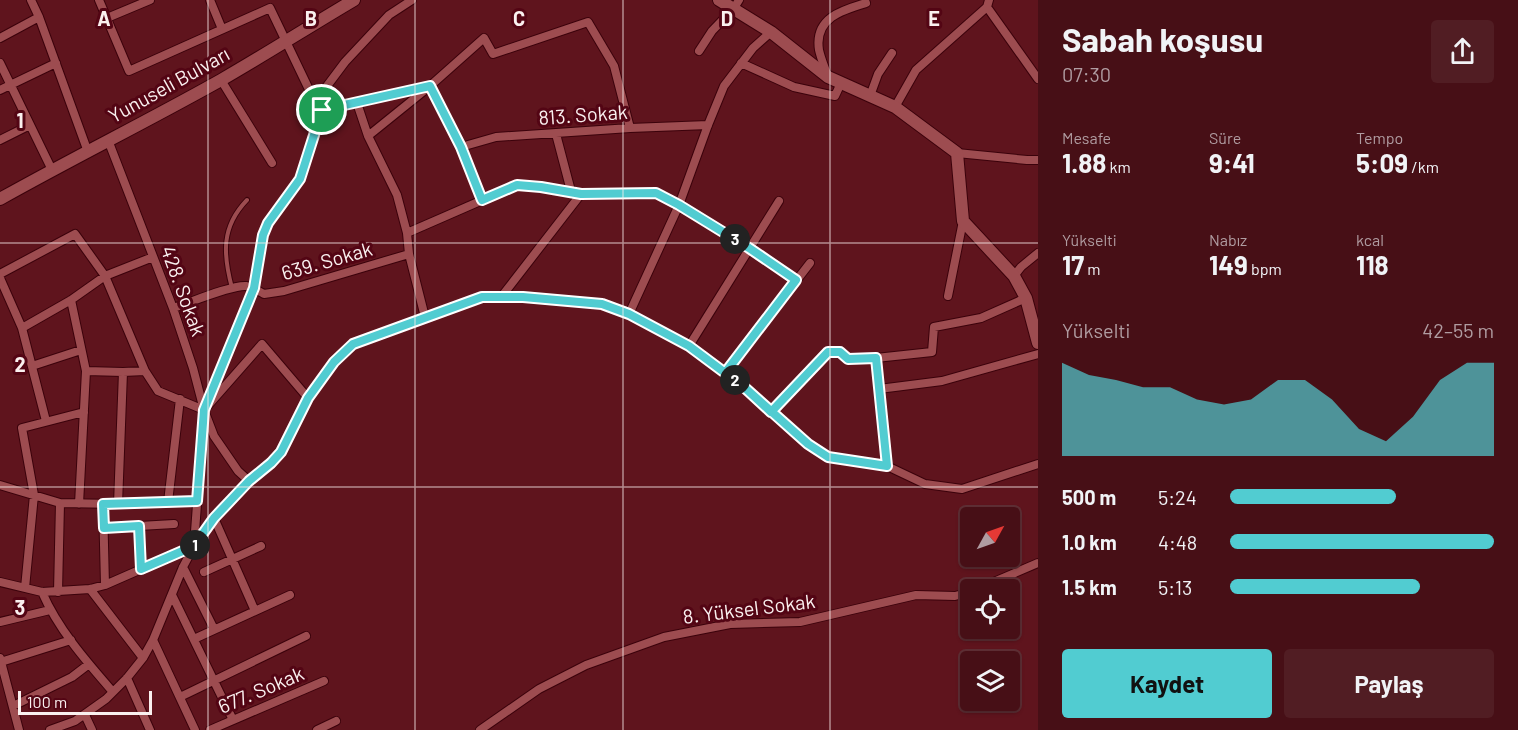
<!DOCTYPE html>
<html lang="tr">
<head>
<meta charset="utf-8">
<style>
	:root { --surface:#470f16; --page:#511d23; --text:#f1f3f6; --muted:#b09ca1; --line:#5f2f35; --accent:#51ccd1 }
	body { margin:0; font-family:Barlow,sans-serif; background:var(--page); color:var(--text); height:100vh; display:flex; flex-direction:column; font-size:22px; white-space:nowrap }
	* { box-sizing:border-box; margin:0 }
	p { font-size:20px; color:var(--muted) }
	.icon { flex:none; width:33px; height:33px; fill:none; stroke:currentColor; stroke-width:2; stroke-linecap:round; stroke-linejoin:round }
	.map { position:relative; flex:1; overflow:hidden }
	.panel { display:flex; flex-direction:column; background:var(--surface); width:480px }
	.panel>* { flex:none }
	.needle { width:39px; rotate:50deg }
	.tools { position:absolute; left:960px; top:507px; display:grid; gap:12px }
	.tools a { display:grid; place-items:center; width:60px; height:60px; border-radius:6px; background:var(--surface); box-shadow:0 2px 4px #0004,0 0 0 2px var(--line); font-size:30px }
	.scale { position:absolute; left:18px; bottom:15px; width:134px; box-sizing:border-box; padding-left:6px; border:3px solid #faf0ef; border-top:0; font-size:16px; line-height:21px; white-space:nowrap; color:#faf0ef; -webkit-text-stroke:4px #530514; paint-order:stroke }
	.pin { position:absolute; display:grid; place-items:center; width:51px; height:51px; color:#fff; margin:-26px; border:3px solid #fff; border-radius:50%; box-shadow:0 2px 6px #0007 }
	.km { position:absolute; width:30px; height:30px; margin:-15px; border-radius:50%; background:#222; color:#fff; font-size:16px; line-height:30px; text-align:center }
	.round { display:grid; place-items:center; flex:none; width:63px; height:63px; border-radius:6px; background:var(--page) }
	.overview { display:flex; align-items:center; justify-content:space-between; height:102px; padding:0 24px }
	h1 { font-size:33px; font-weight:700; line-height:45px }
	.figures { display:grid; grid-template-columns:repeat(3,1fr); gap:9px; height:102px; padding:6px 24px }
	.figures div { display:grid; align-content:center }
	.figures b { font-size:26px; font-weight:700 }
	.figures small { font-size:16px; font-weight:400 }
	.figures p { font-size:16px }
	.chart { height:168px; padding:12px 24px }
	.chart p { display:flex; justify-content:space-between }
	.chart svg { width:100%; height:108px; margin-top:6px; fill:var(--accent); opacity:.7 }
	.primary-button { display:flex; gap:12px; margin-top:auto; padding:12px 24px }
	.primary-button a { flex:1; height:69px; border-radius:6px; background:var(--accent); color:#111; font-size:24px; font-weight:700; line-height:69px; text-align:center }
	.primary-button a+a { background:var(--page); color:var(--text) }
	ul { padding:0 24px; list-style:none; font-size:20px }
	li { display:grid; grid-template-columns:96px 72px 1fr; align-items:center; height:45px }
	li i { height:15px; border-radius:8px; background:var(--accent) }
	main { display:flex; flex:1; min-height:0 }
	.map>svg:first-child { display:block }
	.lines { fill:none; stroke-linecap:round; stroke-linejoin:round }
	.lane-casing { stroke:#3b020b; stroke-width:6 }
	.street-casing { stroke:#3b020b; stroke-width:10 }
	.secondary-casing { stroke:#3b020b; stroke-width:14 }
	.lane { stroke:#9d4c50; stroke-width:4 }
	.street { stroke:#9d4c50; stroke-width:8 }
	.secondary { stroke:#9d4c50; stroke-width:12 }
	.route-casing { stroke:#fff; stroke-width:12 }
	.route { stroke:#51ccd1; stroke-width:8 }
	.grid { fill:none; stroke:#faf0ef; stroke-width:1.5; stroke-opacity:0.55 }
	.labels { text-anchor:middle; stroke-width:6; stroke-linejoin:round; paint-order:stroke }
	.street-label { font-size:20px; fill:#faf0ef; stroke:#530514 }
	.grid-label { font-size:20px; text-anchor:middle; font-weight:bold; fill:#faf0ef; stroke:#530514; stroke-width:6; stroke-linejoin:round; paint-order:stroke }
</style>
</head>
<body>
<main>
<div class="map">
<svg width="1038" height="730" viewBox="0 0 1038 730">
	<rect width="100%" height="100%" fill="#5f141d"/>
	<g class="lines">
		<defs>
			<path id="lane" d="M232 288C223 254 221 227 247 200"/>
			<path id="street" d="M31 0 39 17 88 152
				M99 0 129 71 270 8 315 102 322 110 430 86 461 147 482 200
				M210 0 222 29
				M987 7 1038 79
				M107 18 150 0
				M0 38 39 17
				M699 51 712 31 734 8 739 0
				M0 63 52 170
				M741 63 794 87 835 96 841 83
				M828 77C825 68 821 59 819 50 814 18 842 10 866 3
				M221 80 272 163
				M0 90 56 63
				M870 96 878 74 892 53
				M357 103 368 136 397 195 407 233 409 254 425 317
				M895 107 916 70 987 7 989 0
				M556 134 571 191
				M368 136 430 86 484 38 493 54 588 22 614 66 630 128
				M0 140 30 125
				M108 140 173 308 193 368 204 410 214 436 238 471 249 481
				M461 147 496 137 630 128 708 125
				M957 153 1027 160H1038
				M407 233 517 185 541 187 581 194 656 193 679 205 749 248 796 281
				M0 274 75 234 105 276 145 371 123 372 118 504 60 503 0 485
				M1014 276 1021 267 1038 253
				M0 278 22 328 46 421
				M502 296 581 194
				M948 296 963 221
				M71 300 86 371 79 504
				M173 308C189 303 231 285 246 286 253 287 258 291 264 294L284 291 409 254
				M629 314 679 205 708 125 724 86 753 48 771 32
				M22 328 71 300 105 276 153 257
				M689 346 779 201
				M876 358 879 389
				M32 366 81 350
				M86 371 123 372
				M145 371 158 391 204 410
				M725 373 810 263
				M204 410 254 288 263 235 268 223 300 179 322 110 327 86 345 62 389 15 412 0
				M771 412 828 352H840L848 359 876 358 932 352 934 327 981 318 1026 298
				M887 466 879 389 942 381 1038 354
				M168 502 180 399
				M103 504 105 585
				M118 504 197 501
				M214 518 255 611
				M139 526 141 569
				M104 528 174 524
				M194 545 204 410 262 344 308 398
				M183 567 214 629
				M204 572 261 546
				M0 582 42 592 90 589 105 585 194 546
				M25 588 34 495 22 428 84 412
				M90 589 143 658
				M975 590 1038 563
				M42 592C58 629 86 661 113 692
				M58 592 60 503
				M172 595 233 720
				M0 622 50 610
				M194 639 290 595
				M153 640 195 730
				M0 658 19 730
				M1 662 71 640
				M127 678 150 730
				M180 697 306 636
				M13 706 72 677 89 664
				M85 715 92 730
				M50 730 75 721 106 699 127 678 143 658 153 640 183 567 194 546 214 518 249 481 271 463 281 452 308 398 334 362 353 344 482 297H523L602 304 629 314 689 346 744 387 808 444 828 457 887 466 925 484 962 489 1038 464
				M210 730 324 681
				M317 730 336 721
				M480 730 539 689 586 665 664 637 730 624 800 622 916 595 955 596 970 592"/>
			<path id="secondary" d="M719 0 771 32 828 77 895 107 957 153 963 221 1014 276 1026 298 1038 343
				M0 199C73 158 148 121 221 80 266 54 310 26 354 0"/>
		</defs>
		<use href="#lane" class="lane-casing"/>
		<use href="#street" class="street-casing"/>
		<use href="#secondary" class="secondary-casing"/>
		<use href="#lane" class="lane"/>
		<use href="#street" class="street"/>
		<use href="#secondary" class="secondary"/>
	</g>
	<g class="lines">
		<defs>
			<path id="route" d="M322 110 300 179 268 223 263 235 254 288 204 410 197 501 103 504 104 528 139 526 141 569 194 546 214 518 249 481 271 463 281 452 308 398 334 362 353 344 482 297H523L602 304 629 314 689 346 744 387 808 444 828 457 887 466 876 358 848 359 840 352H828L771 412 744 387 725 373 796 280 749 248 679 205 656 193 581 194 541 187 517 185 482 200 461 147 430 86 322 110"/>
		</defs>
		<use href="#route" class="route-casing"/>
		<use href="#route" class="route"/>
	</g>
	<path class="grid" d="M208 0V730M415 0V730M623 0V730M830 0V730M0 243H1038M0 487H1038"/>
	<g class="labels">
		<g class="street-label">
			<text transform="translate(169 85) rotate(-29)" y="7">Yunuseli Bulvarı</text>
			<text transform="translate(583 115) rotate(-4)" y="7">813. Sokak</text>
			<text transform="translate(327 261) rotate(-16)" y="7">639. Sokak</text>
			<text transform="translate(183 291) rotate(70)" y="7">428. Sokak</text>
			<text transform="translate(749 609) rotate(-7)" y="7">8. Yüksel Sokak</text>
			<text transform="translate(261 690) rotate(-23)" y="7">677. Sokak</text>
		</g>
	</g>
	<g class="grid-label">
		<text x="104" y="26">A</text>
		<text x="311" y="26">B</text>
		<text x="519" y="26">C</text>
		<text x="727" y="26">D</text>
		<text x="934" y="26">E</text>
		<text x="20" y="128">1</text>
		<text x="20" y="372">2</text>
		<text x="20" y="615">3</text>
	</g>
</svg>
<div class="tools">
<a><svg class="needle" viewBox="-14 -14 28 28"><path d="M0-13l5 13h-10z" fill="#e53935"/><path d="M0 13l5-13h-10z" fill="#b09ca1"/></svg></a>
<a><svg class="icon" aria-label="locate" viewBox="0 0 24 24"><circle cx="12" cy="12" r="6"/><path d="M12 2v4M12 18v4M2 12h4M18 12h4"/></svg></a>
<a><svg class="icon" aria-label="layers" viewBox="0 0 24 24"><path d="M12 4l9 5-9 5-9-5zM3 14l9 5 9-5"/></svg></a>
</div>
<div class="scale">100 m</div>
<div class="pin" style="left:322px;top:110px;background:#1e9e55"><svg class="icon" aria-label="arrive" viewBox="0 0 24 24"><path d="M6 21V4h12l-3 4 3 4H6"/></svg></div>
<b class="km" style="left:195px;top:545px">1</b>
<b class="km" style="left:735px;top:380px">2</b>
<b class="km" style="left:735px;top:239px">3</b>
</div>
<section class="panel">
<div class="overview"><div><h1>Sabah koşusu</h1><p>07:30</p></div><a class="round"><svg class="icon" aria-label="share" viewBox="0 0 24 24"><path d="M12 15V3M7 8l5-5 5 5M5 13v7h14v-7"/></svg></a></div>
<div class="figures">
<div><p>Mesafe</p><b>1.88<small> km</small></b></div>
<div><p>Süre</p><b>9:41</b></div>
<div><p>Tempo</p><b>5:09<small> /km</small></b></div>
</div>
<div class="figures">
<div><p>Yükselti</p><b>17<small> m</small></b></div>
<div><p>Nabız</p><b>149<small> bpm</small></b></div>
<div><p>kcal</p><b>118</b></div>
</div>
<div class="chart"><p><span>Yükselti</span>42–55 m</p>
<svg viewBox="0 0 160 44" preserveAspectRatio="none"><path d="M0 44V6L10 11L20 13L30 16L40 16L50 21L60 23L70 21L80 13L90 13L100 21L110 33L120 38L130 28L140 13L150 6L160 6V44z"/></svg>
</div>
<ul>
<li><b>500 m</b>5:24<i style="width:63%"></i></li>
<li><b>1.0 km</b>4:48<i style="width:100%"></i></li>
<li><b>1.5 km</b>5:13<i style="width:72%"></i></li>
</ul>
<div class="primary-button"><a>Kaydet</a><a>Paylaş</a></div>
</section>
</main>
</body>
</html>
